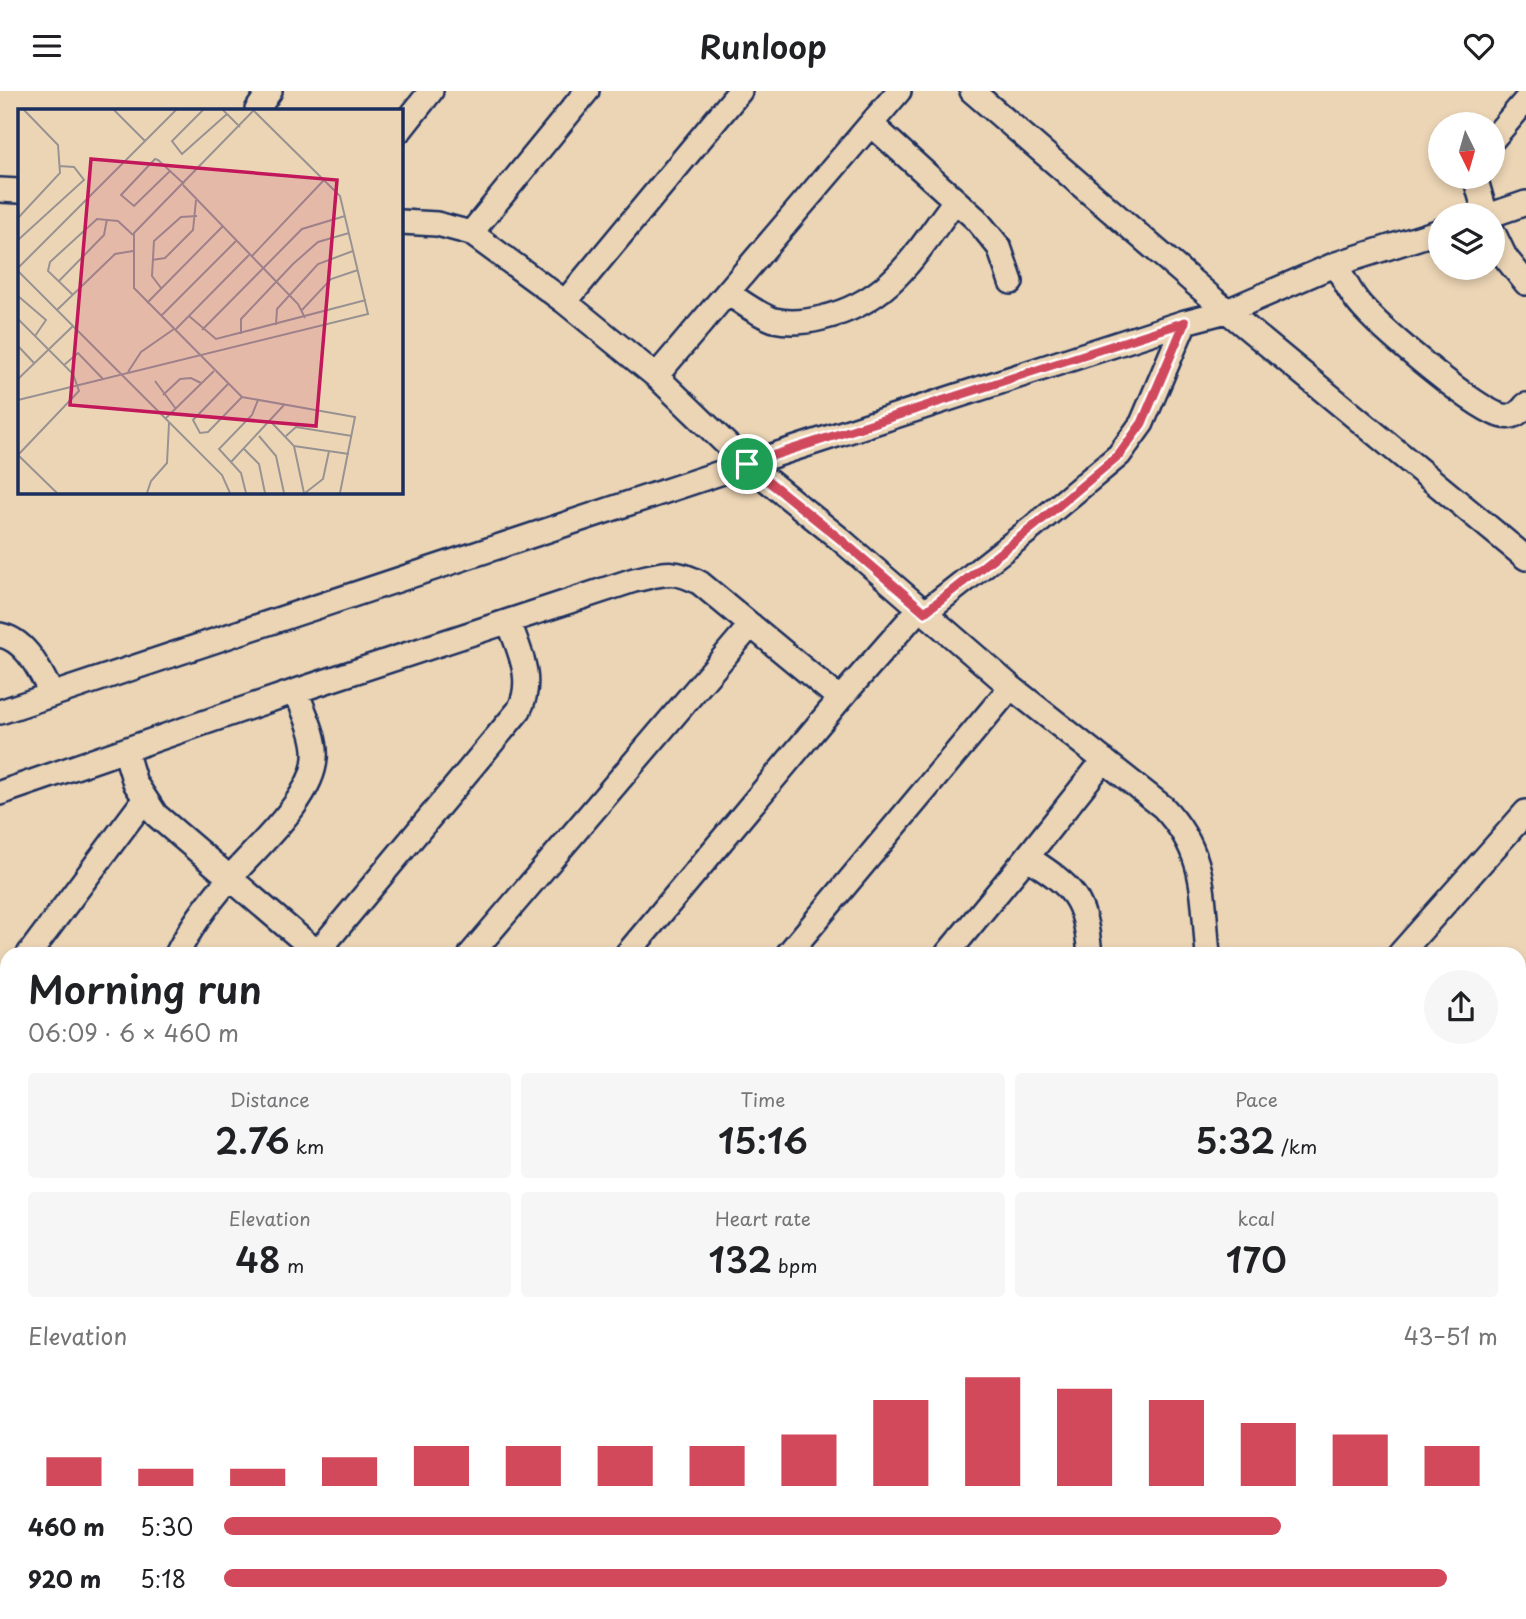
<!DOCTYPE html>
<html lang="en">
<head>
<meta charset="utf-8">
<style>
	:root { --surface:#fff; --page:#f6f6f6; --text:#202124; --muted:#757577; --accent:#d1495b }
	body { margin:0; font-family:"Playpen Sans",sans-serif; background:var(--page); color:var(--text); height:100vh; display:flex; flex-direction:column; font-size:26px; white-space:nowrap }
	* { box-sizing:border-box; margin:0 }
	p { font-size:23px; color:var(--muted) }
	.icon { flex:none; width:38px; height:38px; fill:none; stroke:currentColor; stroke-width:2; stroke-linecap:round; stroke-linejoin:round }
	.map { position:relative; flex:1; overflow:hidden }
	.side { position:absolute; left:0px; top:856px; width:1526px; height:674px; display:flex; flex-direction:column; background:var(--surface); border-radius:21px 21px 0 0; box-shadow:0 4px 10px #0003 }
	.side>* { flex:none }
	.needle { width:46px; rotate:175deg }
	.buttons { position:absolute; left:1428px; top:21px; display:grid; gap:14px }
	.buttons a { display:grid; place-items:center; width:77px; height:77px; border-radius:50%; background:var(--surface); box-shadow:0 4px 10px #0003; font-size:35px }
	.pin { position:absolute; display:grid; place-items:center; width:60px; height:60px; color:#fff; margin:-30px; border:4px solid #fff; border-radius:50%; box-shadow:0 2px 7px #0007 }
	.round { display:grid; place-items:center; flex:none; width:74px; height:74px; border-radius:37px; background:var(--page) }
	.headline { display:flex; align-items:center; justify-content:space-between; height:119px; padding:0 28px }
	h1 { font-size:38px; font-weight:600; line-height:52px }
	.stats { display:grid; grid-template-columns:repeat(3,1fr); gap:10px; height:119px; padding:7px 28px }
	.stats div { display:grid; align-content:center; border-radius:7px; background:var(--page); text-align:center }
	.stats b { font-size:35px; font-weight:600 }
	.stats small { font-size:19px; font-weight:400 }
	.stats p { font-size:19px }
	.chart { height:196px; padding:14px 28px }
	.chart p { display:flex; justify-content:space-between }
	.chart svg { width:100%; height:126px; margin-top:7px; stroke:var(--accent); stroke-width:6 }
	ul { padding:0 28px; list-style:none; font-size:23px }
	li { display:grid; grid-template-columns:112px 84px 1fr; align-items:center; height:52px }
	li i { height:18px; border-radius:9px; background:var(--accent) }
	header { display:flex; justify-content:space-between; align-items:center; height:91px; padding:0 28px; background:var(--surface); font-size:32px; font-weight:600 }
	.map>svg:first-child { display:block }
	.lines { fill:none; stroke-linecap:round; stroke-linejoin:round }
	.minor-casing { stroke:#1b2f5e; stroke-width:28 }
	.minor { stroke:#ecd5b5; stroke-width:23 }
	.route-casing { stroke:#fff; stroke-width:14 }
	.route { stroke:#d1495b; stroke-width:9 }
	.inset-road { fill:none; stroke:#989392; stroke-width:2 }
	.view { fill:#c2185b; fill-opacity:0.15; stroke:#c2185b; stroke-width:3.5 }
	.inset-edge { fill:none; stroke:#1b2f5e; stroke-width:3.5 }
</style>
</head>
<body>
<header><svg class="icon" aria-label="menu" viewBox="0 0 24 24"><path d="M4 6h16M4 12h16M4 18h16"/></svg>Runloop<svg class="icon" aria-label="heart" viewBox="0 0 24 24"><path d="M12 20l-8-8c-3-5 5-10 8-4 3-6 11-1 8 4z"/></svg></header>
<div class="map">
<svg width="1526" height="1528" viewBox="0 0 1526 1528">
	<rect width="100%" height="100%" fill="#ecd5b5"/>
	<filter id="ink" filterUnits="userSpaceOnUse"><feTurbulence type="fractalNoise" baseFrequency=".0143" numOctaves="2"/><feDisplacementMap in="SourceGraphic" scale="14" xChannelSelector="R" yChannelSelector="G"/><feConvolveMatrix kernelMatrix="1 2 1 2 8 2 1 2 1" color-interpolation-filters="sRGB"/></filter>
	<g filter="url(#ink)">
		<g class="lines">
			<defs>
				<path id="minor" d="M972 0 1227 220 1526 467
					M257 19 270 0
					M871 33 976 128 999 156 1011 191
					M401 38 431 0
					M1493 48 1526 9
					M1475 86 1486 124
					M0 99 19 100
					M1491 124 1526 112
					M401 131 437 133 471 142 565 211 656 285 747 373 840 448 1011 596 1163 716C1207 762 1202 803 1208 863
					M1493 141 1505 166 1526 192
					M471 142 587 0
					M1336 173C1344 189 1352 206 1365 219 1385 241 1478 321 1503 325 1513 327 1520 322 1526 314
					M728 202C743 212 757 223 774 229 791 233 806 231 822 227 892 210 914 164 955 110
					M565 211 740 0
					M656 285 899 0
					M925 521 1033 436 1119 364 1142 332 1185 231
					M0 544C27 549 40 581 52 603
					M0 621 747 373 1185 231 1227 220 1336 173 1440 140
					M125 659 135 692 156 724 319 863
					M0 702 296 600 634 489C662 483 673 477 700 492L840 608
					M1027 766C1075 798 1084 805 1090 863
					M29 863 145 708
					M177 863C191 835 209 811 229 788 255 757 313 708 315 667 317 645 303 620 296 600
					M316 863 519 619C535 589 519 560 509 531
					M471 863 751 534
					M627 863 840 608 920 517
					M788 863 1011 596
					M947 863 1027 766 1104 669
					M1400 863 1526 721
					M0 900 7 893
					M1519 926 1526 918
					M0 1051 7 1049
					M1519 1107 1526 1099
					M0 1170 7 1168
					M0 1291 7 1289
					M1519 1294 1526 1285
					M0 1457 7 1462
					M84 1522 91 1528
					M1070 1522 1078 1528
					M851 1528 856 1522
					M1170 1528 1174 1522
					M1323 1528 1327 1522"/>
			</defs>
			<use href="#minor" class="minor-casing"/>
			<use href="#minor" class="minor"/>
		</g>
	</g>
	<g class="lines" filter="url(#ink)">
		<defs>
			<path id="route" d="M1185 231 1142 332 1119 364 1033 436 925 521 840 448 747 373Z"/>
		</defs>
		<use href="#route" class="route-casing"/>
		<use href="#route" class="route"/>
	</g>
	<g transform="translate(18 18)">
		<rect width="385" height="385" fill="#ecd5b5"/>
		<path class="inset-road" d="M96 1 127 32M185 1 154 32 164 45 209 5M205 1 222 18M236 1 116 124V179L224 288 337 308 322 384M152 62 116 97 103 86 137 50 140 51 152 62 166 75M165 76 280 195 287 209M0 109 42 64 40 36 6 1M0 131 66 71 56 58 41 57M233 148 306 71M134 151 147 149 175 121 178 91M0 159 158 1M0 162 204 366 212 384M41 172 86 126 89 110M143 179 134 167 136 132 163 108 179 107M55 186 30 162 32 153 79 110 100 112 115 126M0 187 28 211 17 227M129 194 205 117M39 201 97 145 115 142M284 201 313 170 340 161M143 207 219 131M171 207 198 230 348 191M0 210 55 265 61 282 0 346M258 216 259 200 300 155 335 142M157 221 231 146M184 221 284 120 327 107M223 225V210L275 155 300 133 331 124M0 237 16 254M46 256 60 244 85 270M110 263 123 243 156 220M0 270 55 217M137 272 158 300M210 275 175 311 182 324 190 323 224 288M145 286 162 270 173 269 183 274M0 291 350 205 322 87 235 1M147 310 196 262M254 314 276 337 286 384M241 327 258 347 266 384M268 327 278 318 334 327M276 337 331 345M226 340 241 355 247 384M0 346 39 384M213 353 266 296M129 384 133 372 149 354 151 314M228 384 223 364 201 340 234 306 240 291M287 384 305 370 311 342"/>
		<path class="view" d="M73 50 319 71 298 317 52 296Z"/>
		<rect width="385" height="385" class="inset-edge"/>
	</g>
</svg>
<div class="buttons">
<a><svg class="needle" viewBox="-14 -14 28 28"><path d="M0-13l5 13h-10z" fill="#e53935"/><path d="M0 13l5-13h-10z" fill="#757577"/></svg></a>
<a><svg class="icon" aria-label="layers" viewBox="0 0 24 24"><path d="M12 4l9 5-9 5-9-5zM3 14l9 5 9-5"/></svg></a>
</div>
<div class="pin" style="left:747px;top:373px;background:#1e9e55"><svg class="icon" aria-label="arrive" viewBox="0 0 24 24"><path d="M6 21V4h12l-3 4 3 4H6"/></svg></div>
<section class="side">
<div class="headline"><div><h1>Morning run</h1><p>06:09 · 6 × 460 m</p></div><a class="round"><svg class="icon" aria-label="share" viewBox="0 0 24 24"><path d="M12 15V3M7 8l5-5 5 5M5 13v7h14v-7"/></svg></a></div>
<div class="stats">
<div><p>Distance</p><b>2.76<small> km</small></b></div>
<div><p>Time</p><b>15:16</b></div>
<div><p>Pace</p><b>5:32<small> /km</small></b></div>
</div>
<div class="stats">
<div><p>Elevation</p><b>48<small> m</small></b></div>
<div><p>Heart rate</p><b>132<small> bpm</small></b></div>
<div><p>kcal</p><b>170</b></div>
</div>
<div class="chart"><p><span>Elevation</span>43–51 m</p>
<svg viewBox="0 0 160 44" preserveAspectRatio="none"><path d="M5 44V34M15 44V38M25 44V38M35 44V34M45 44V30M55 44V30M65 44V30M75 44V30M85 44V26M95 44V14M105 44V6M115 44V10M125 44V14M135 44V22M145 44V26M155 44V30"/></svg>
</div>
<ul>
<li><b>460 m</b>5:30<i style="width:83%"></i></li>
<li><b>920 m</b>5:18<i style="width:96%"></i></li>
</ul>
</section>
</div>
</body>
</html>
